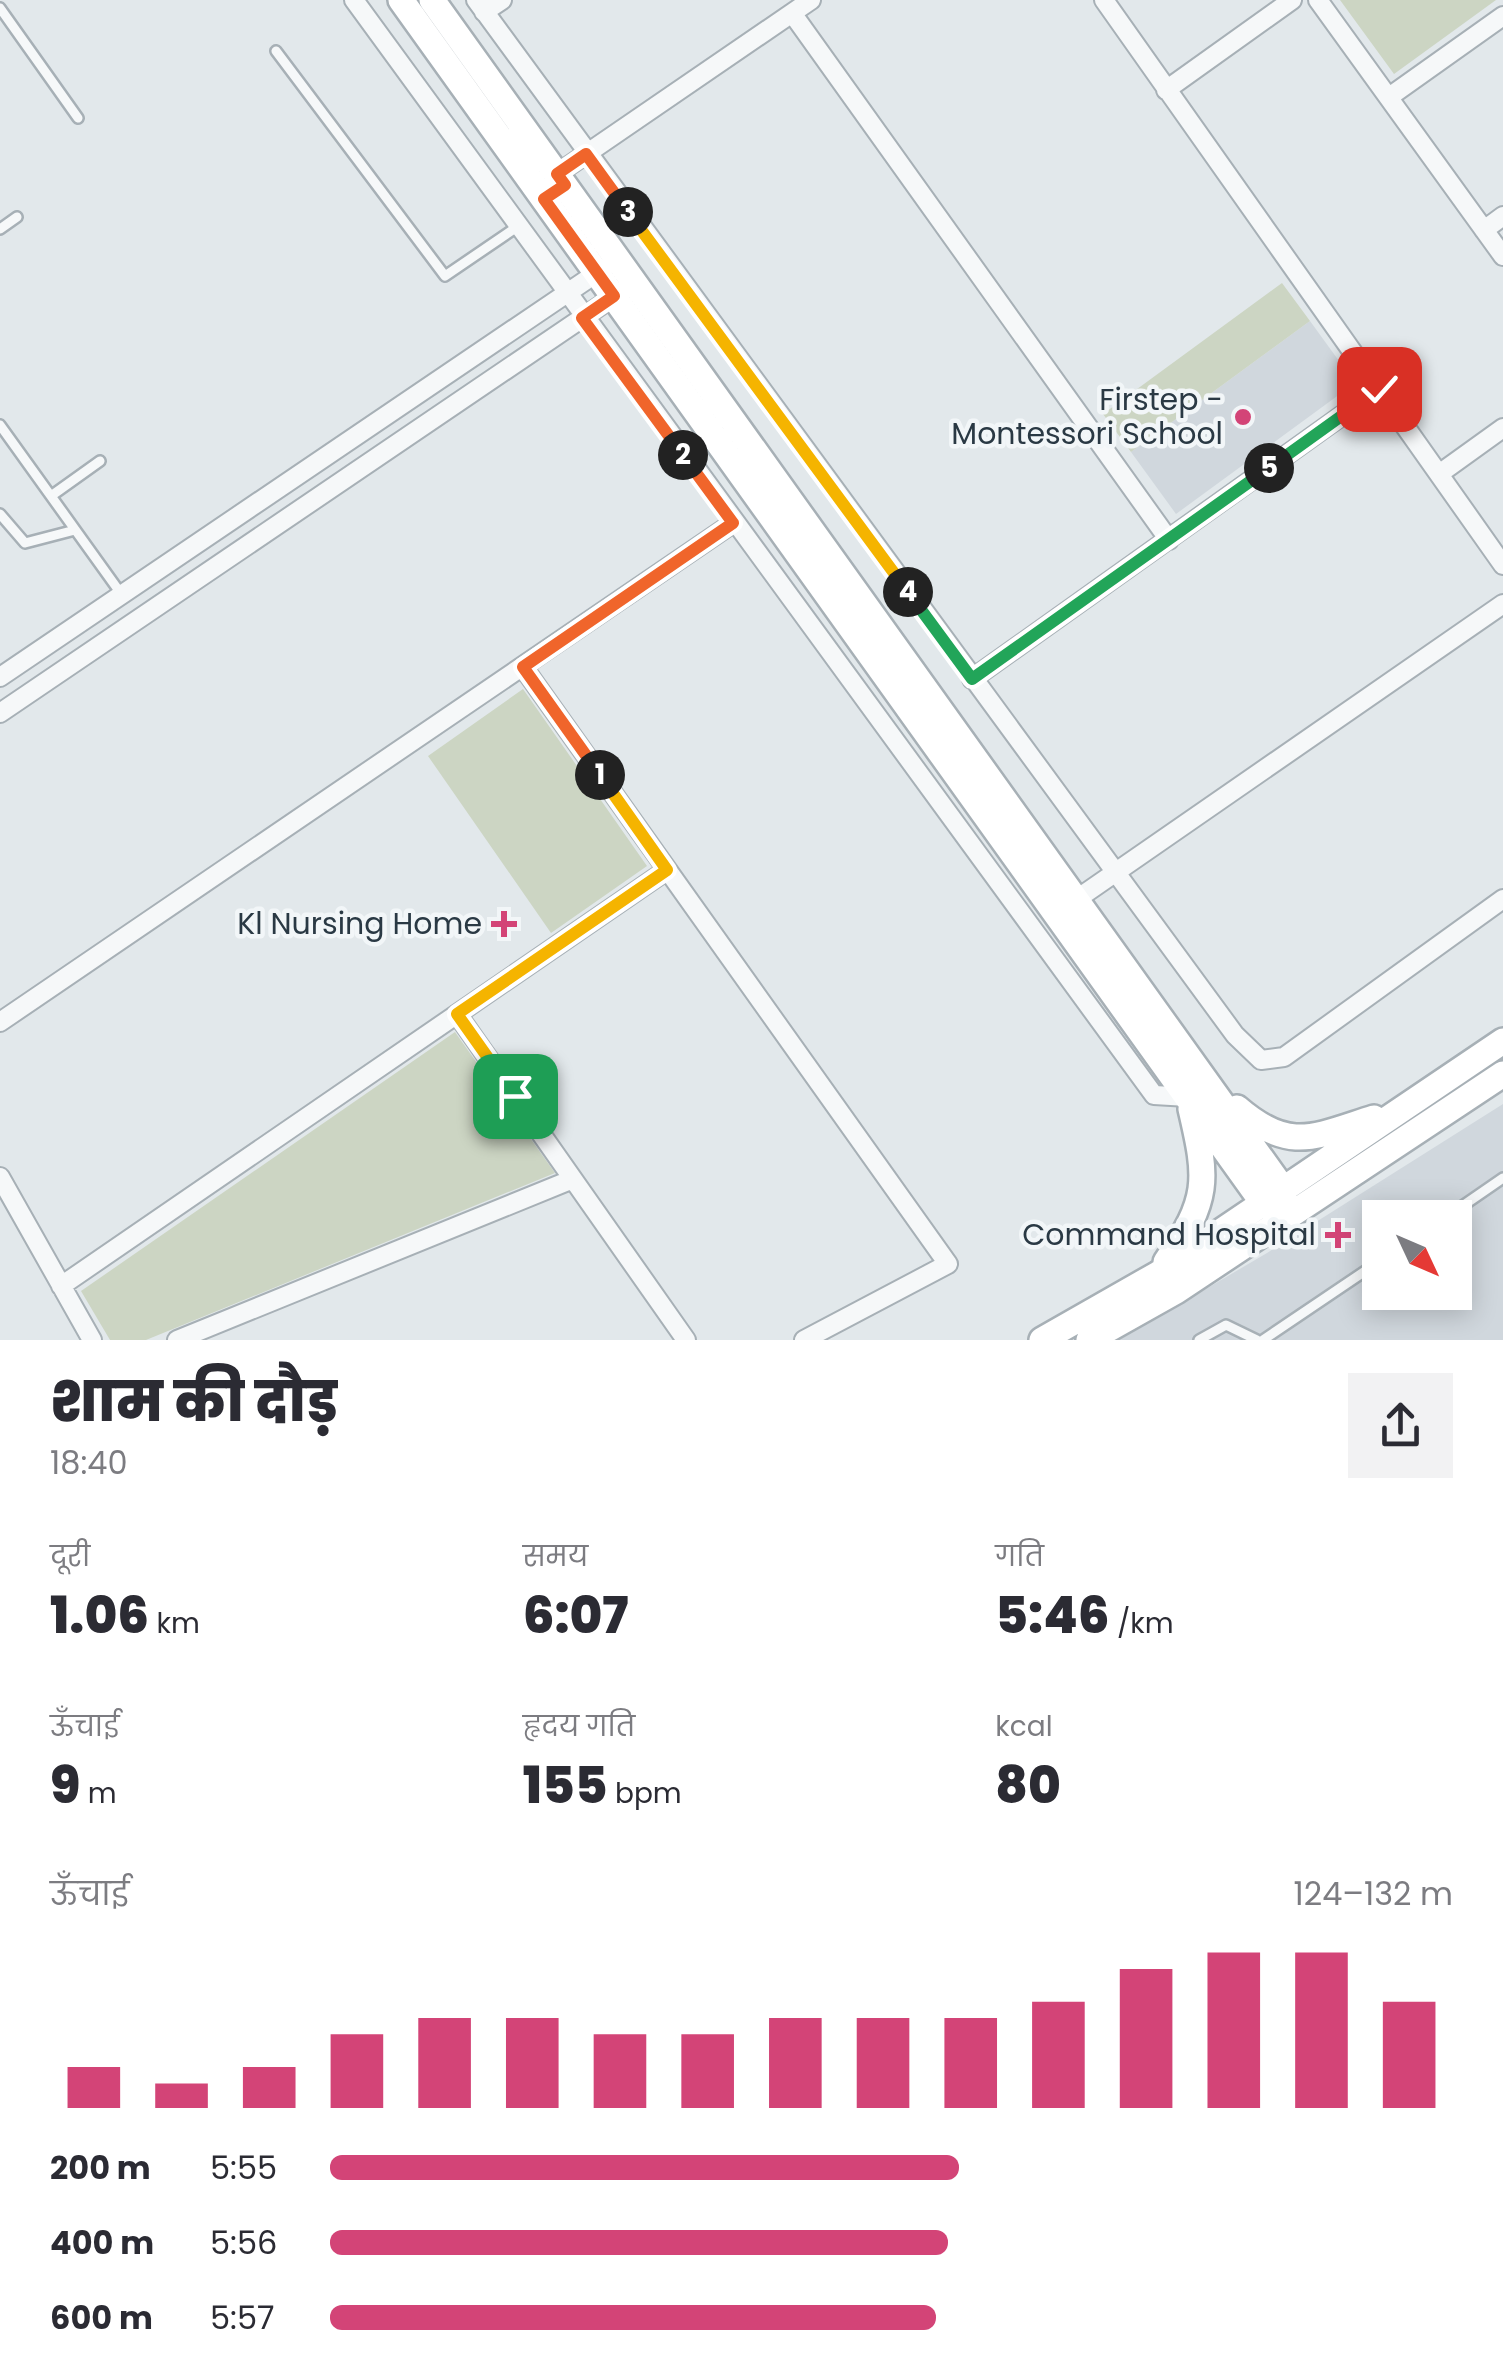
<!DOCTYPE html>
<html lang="hi">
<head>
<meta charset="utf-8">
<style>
	:root { --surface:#fff; --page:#f2f2f3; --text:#2b2b33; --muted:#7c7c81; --accent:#d34477 }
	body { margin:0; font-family:Poppins,"Noto Sans Devanagari",sans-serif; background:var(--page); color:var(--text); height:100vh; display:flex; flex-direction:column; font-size:38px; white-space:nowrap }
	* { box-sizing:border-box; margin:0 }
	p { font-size:32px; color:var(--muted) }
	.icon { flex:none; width:55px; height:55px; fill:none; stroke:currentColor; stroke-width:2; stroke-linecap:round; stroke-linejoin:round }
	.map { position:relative; height:1340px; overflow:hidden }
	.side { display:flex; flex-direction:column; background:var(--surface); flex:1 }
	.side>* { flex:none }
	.needle { width:65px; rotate:134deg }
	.fabs { position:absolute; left:1362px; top:1200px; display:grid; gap:20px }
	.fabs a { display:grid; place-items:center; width:110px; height:110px; border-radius:0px; background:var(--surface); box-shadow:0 5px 25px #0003; font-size:50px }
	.pin { position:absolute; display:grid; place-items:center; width:85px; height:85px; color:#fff; margin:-42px; border-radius:20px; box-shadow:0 5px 15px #0006 }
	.km { position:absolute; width:50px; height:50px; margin:-25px; border-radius:50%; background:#222; color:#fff; font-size:28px; line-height:50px; text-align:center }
	.round { display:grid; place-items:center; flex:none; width:105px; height:105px; border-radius:0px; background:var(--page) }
	.head { display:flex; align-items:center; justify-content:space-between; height:170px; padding:0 50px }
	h1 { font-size:55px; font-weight:800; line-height:75px }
	.metrics { display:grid; grid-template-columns:repeat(3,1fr); gap:15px; height:170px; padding:10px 50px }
	.metrics div { display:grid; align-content:center }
	.metrics b { font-size:50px; font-weight:800 }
	.metrics small { font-size:28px; font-weight:400 }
	.metrics p { font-size:28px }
	.chart { height:280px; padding:20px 50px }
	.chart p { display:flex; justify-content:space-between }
	.chart svg { width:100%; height:180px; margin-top:10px; stroke:var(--accent); stroke-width:6 }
	ul { padding:0 50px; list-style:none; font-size:32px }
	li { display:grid; grid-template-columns:160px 120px 1fr; align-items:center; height:75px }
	li i { height:25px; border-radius:12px; background:var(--accent) }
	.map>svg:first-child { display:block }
	.built { fill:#d0d7dd; fill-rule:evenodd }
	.green { fill:#ccd5c3 }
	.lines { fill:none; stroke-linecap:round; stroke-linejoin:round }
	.lane-casing { stroke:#a7b0b6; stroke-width:14 }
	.street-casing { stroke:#a7b0b6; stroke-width:22 }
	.secondary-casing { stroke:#a7b0b6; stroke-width:30 }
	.lane { stroke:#f6f8f9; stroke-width:9 }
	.street { stroke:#f6f8f9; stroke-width:18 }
	.secondary { stroke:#fff; stroke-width:25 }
	.split-1-casing { stroke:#fff; stroke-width:20 }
	.split-2-casing { stroke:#fff; stroke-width:20 }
	.split-3-casing { stroke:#fff; stroke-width:20 }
	.split-4-casing { stroke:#fff; stroke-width:20 }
	.split-5-casing { stroke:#fff; stroke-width:20 }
	.split-6-casing { stroke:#fff; stroke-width:20 }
	.split-1 { stroke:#f5b400; stroke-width:12 }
	.split-2 { stroke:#f0652b; stroke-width:12 }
	.split-3 { stroke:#f0652b; stroke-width:12 }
	.split-4 { stroke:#f5b400; stroke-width:12 }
	.split-5 { stroke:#22a559; stroke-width:12 }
	.split-6 { stroke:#22a559; stroke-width:12 }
	.poi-dot { fill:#d34477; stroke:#f2f6f8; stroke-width:4 }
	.labels { text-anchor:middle; stroke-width:9; stroke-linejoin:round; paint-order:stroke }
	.poi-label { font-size:30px; fill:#2a3944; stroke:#f2f6f8; text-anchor:end }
</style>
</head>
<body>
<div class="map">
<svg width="1503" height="1340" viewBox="0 0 1503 1340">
	<rect width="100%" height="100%" fill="#e2e8eb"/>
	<path class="built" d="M1310 321 1355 383 1176 514 1131 452Z
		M1503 1104V1340H1119L1267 1253ZM1380 1218H1455V1292H1380Z"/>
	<path class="green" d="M1340 0H1496L1394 74Z
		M1282 283 1310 321 1131 452 1103 414Z
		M523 689 647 866 551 933 428 756Z
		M455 1032 555 1173 146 1340H110L81 1291Z"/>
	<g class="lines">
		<defs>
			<path id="lane" d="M0 8 78 118
				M276 51 445 276 517 227
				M0 229 17 217
				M0 425 122 595
				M51 496 100 461
				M0 514 25 543 75 530
				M1445 1218 1503 1178
				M1199 1340 1226 1325 1257 1340
				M1263 1340 1380 1261"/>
			<path id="street" d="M354 0 1154 1095 1188 1097
				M476 0 1235 1035 1261 1060 1284 1057 1503 899
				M1104 0 1503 565
				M1318 0 1503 256
				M484 12 502 0
				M792 13 1169 540
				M1166 90 1292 0
				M1389 97 1503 16
				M557 174 811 0
				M1484 230 1503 216
				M1439 474 1503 428
				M523 667 948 1264 804 1340
				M0 677 604 268
				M972 679 1379 389
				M0 713 622 291
				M1077 899 1503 604
				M457 1014 686 1340
				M0 1022 733 523
				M0 1177 92 1340
				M61 1286 667 870
				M177 1340 573 1179"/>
			<path id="secondary" d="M401 0 1263 1203 1286 1219
				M432 0 1283 1189 1286 1219
				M1237 1108C1289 1153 1314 1137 1374 1118
				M1166 1262C1209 1199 1208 1181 1191 1109
				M1042 1340 1158 1274 1503 1041
				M1089 1340 1176 1291 1503 1074"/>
		</defs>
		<use href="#lane" class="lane-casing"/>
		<use href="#street" class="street-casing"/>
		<use href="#secondary" class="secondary-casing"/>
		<use href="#lane" class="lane"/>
		<use href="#street" class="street"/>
		<use href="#secondary" class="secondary"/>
	</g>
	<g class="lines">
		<defs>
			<path id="split-1" d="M515 1096 457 1014 667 870 600 775"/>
			<path id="split-2" d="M600 775 523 667 733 523 683 455"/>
			<path id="split-3" d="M628 212 586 154 557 174 565 185 544 199 614 296 582 318 683 455"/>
			<path id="split-4" d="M628 212 908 592"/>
			<path id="split-5" d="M908 592 972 679 1269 468"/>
			<path id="split-6" d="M1269 468 1379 389"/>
		</defs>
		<use href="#split-1" class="split-1-casing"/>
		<use href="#split-2" class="split-2-casing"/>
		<use href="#split-3" class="split-3-casing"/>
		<use href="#split-4" class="split-4-casing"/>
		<use href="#split-5" class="split-5-casing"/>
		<use href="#split-6" class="split-6-casing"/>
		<use href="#split-1" class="split-1"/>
		<use href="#split-2" class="split-2"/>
		<use href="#split-3" class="split-3"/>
		<use href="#split-4" class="split-4"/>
		<use href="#split-5" class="split-5"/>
		<use href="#split-6" class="split-6"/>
	</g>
	<g class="poi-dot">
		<circle cx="1243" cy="417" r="10"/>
		<path d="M499 909h10v10h10v10h-10v10h-10v-10h-10v-10h10z"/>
		<path d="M1333 1220h10v10h10v10h-10v10h-10v-10h-10v-10h10z"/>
	</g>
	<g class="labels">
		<g class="poi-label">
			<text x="1223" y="410">Firstep -<tspan x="1223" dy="34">Montessori School</tspan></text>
			<text x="482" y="934">Kl Nursing Home</text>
			<text x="1316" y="1245">Command Hospital</text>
		</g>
	</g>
</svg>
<div class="fabs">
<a><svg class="needle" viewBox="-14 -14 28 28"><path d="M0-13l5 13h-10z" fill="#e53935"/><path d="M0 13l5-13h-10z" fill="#7c7c81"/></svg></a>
</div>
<div class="pin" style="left:515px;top:1096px;background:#1e9e55"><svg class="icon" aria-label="arrive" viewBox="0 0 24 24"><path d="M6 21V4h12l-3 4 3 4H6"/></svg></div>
<div class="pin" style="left:1379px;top:389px;background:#d93025"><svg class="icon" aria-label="check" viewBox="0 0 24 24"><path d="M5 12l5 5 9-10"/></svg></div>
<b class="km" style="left:600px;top:775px">1</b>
<b class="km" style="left:683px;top:455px">2</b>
<b class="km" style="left:628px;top:212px">3</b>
<b class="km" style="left:908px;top:592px">4</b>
<b class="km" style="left:1269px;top:468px">5</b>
</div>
<section class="side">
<div class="head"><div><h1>शाम की दौड़</h1><p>18:40</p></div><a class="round"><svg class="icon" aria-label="share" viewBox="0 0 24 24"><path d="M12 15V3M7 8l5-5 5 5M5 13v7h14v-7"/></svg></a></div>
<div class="metrics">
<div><p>दूरी</p><b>1.06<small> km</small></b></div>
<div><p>समय</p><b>6:07</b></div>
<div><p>गति</p><b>5:46<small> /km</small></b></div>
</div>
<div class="metrics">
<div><p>ऊँचाई</p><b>9<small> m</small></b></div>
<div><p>हृदय गति</p><b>155<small> bpm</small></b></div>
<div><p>kcal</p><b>80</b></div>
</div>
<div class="chart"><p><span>ऊँचाई</span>124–132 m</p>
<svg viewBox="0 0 160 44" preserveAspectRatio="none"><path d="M5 44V34M15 44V38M25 44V34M35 44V26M45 44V22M55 44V22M65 44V26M75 44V26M85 44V22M95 44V22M105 44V22M115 44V18M125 44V10M135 44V6M145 44V6M155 44V18"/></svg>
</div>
<ul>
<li><b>200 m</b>5:55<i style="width:56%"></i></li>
<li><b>400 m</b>5:56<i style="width:55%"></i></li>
<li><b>600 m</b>5:57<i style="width:54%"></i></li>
</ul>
</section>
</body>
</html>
